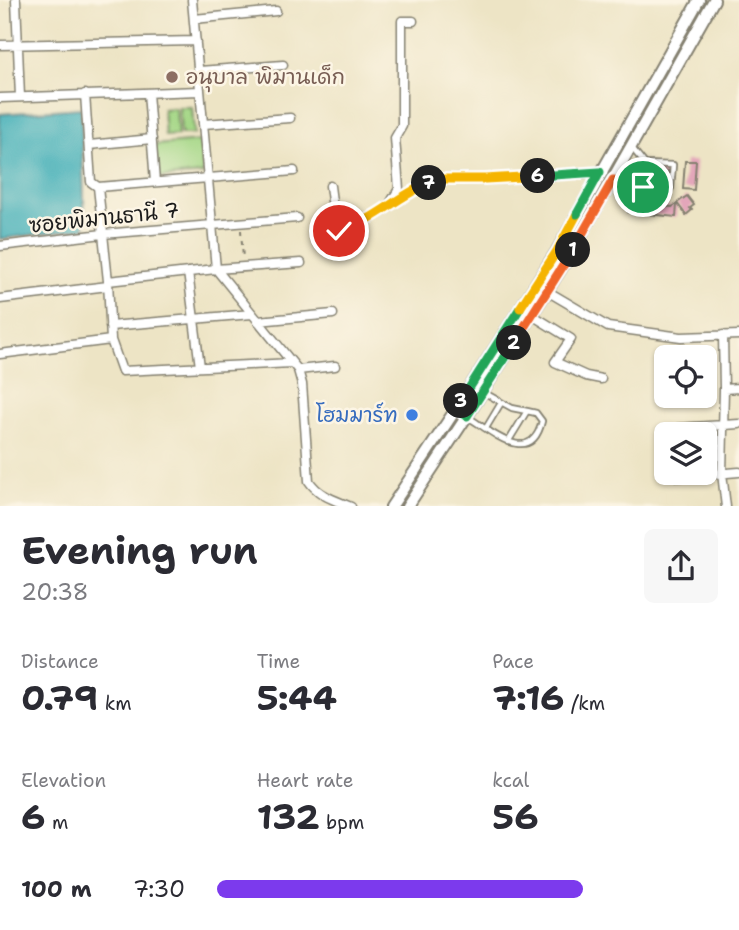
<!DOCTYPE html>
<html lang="en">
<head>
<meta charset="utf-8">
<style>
	:root { --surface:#fff; --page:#f7f7f7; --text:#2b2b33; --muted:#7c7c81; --accent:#7c3aed }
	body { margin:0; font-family:"Shantell Sans","Playpen Sans Thai",sans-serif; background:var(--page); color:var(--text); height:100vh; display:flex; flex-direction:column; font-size:26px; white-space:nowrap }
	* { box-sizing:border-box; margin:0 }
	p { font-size:23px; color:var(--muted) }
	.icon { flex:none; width:38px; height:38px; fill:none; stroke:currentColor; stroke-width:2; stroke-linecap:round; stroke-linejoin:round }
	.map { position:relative; height:506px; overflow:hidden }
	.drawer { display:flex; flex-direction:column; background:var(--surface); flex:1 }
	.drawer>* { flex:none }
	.tools { position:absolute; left:654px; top:345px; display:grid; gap:14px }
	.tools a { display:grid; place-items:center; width:63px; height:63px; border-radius:10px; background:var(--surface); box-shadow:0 2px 5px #0004; font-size:35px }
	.pin { position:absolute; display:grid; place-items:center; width:60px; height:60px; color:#fff; margin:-30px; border:4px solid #fff; border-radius:50%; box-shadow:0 2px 7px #0007 }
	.km { position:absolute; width:35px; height:35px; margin:-18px; border-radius:50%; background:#222; color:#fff; font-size:19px; line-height:35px; text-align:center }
	.round { display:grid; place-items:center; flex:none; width:74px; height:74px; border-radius:10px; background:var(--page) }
	.overview { display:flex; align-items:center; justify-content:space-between; height:119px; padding:0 21px }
	h1 { font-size:38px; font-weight:700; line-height:52px }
	.metrics { display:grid; grid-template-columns:repeat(3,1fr); gap:10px; height:119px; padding:7px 21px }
	.metrics div { display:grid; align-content:center }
	.metrics b { font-size:35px; font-weight:700 }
	.metrics small { font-size:19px; font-weight:400 }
	.metrics p { font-size:19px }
	ul { padding:0 21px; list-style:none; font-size:23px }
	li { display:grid; grid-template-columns:112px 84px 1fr; align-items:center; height:52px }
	li i { height:18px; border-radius:9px; background:var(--accent) }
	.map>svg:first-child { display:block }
	.green { fill:#a4d786; stroke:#607a51; stroke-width:2 }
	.water { fill:#3cadb7; stroke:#2c646a; stroke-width:2 }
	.building { fill:#e3a6ba }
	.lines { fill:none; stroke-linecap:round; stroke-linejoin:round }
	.lane-casing { stroke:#848070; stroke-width:8 }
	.street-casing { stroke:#848070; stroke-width:11 }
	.secondary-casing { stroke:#848070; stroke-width:14 }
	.path { stroke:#848070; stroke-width:2; stroke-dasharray:5 5; stroke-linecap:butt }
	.lane { stroke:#fff; stroke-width:4.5 }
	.street { stroke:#fff; stroke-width:8 }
	.secondary { stroke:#fff; stroke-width:10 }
	.split-1-casing { stroke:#fff; stroke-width:14 }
	.split-2-casing { stroke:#fff; stroke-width:14 }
	.split-3-casing { stroke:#fff; stroke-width:14 }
	.split-4-casing { stroke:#fff; stroke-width:14 }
	.split-5-casing { stroke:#fff; stroke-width:14 }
	.split-6-casing { stroke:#fff; stroke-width:14 }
	.split-7-casing { stroke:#fff; stroke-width:14 }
	.split-8-casing { stroke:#fff; stroke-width:14 }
	.split-1 { stroke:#f0652b; stroke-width:9 }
	.split-2 { stroke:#f0652b; stroke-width:9 }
	.split-3 { stroke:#22a559; stroke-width:9 }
	.split-4 { stroke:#22a559; stroke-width:9 }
	.split-5 { stroke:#f5b400; stroke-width:9 }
	.split-6 { stroke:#22a559; stroke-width:9 }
	.split-7 { stroke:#f5b400; stroke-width:9 }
	.split-8 { stroke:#f5b400; stroke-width:9 }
	.education-dot { fill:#8d6e63; stroke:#fcf5e5; stroke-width:2.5 }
	.shop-dot { fill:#3f7fe0; stroke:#fcf5e5; stroke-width:2.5 }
	.labels { text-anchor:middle; stroke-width:5; stroke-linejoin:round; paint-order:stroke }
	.education-label { font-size:21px; fill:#785e54; stroke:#fcf5e5; text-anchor:start }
	.street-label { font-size:21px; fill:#1c1c1c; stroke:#fcf5e5 }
	.shop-label { font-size:21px; fill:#366cbe; stroke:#fcf5e5; text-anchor:end }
</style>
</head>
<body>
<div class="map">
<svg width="739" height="507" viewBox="0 0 739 507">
	<rect width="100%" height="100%" fill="#fcf5e5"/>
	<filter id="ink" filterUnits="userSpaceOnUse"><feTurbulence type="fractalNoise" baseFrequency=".0143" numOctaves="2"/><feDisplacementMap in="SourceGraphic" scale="14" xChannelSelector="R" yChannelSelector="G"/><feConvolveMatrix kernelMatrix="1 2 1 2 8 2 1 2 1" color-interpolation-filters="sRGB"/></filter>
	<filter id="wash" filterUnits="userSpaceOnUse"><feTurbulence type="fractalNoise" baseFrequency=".00686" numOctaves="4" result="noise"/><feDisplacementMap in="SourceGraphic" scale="28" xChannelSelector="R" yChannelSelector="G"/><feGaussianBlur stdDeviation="1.57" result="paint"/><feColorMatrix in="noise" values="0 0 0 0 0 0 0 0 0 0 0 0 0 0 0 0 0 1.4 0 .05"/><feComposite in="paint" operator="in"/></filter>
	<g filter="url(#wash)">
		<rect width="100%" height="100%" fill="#ede4c5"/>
		<path class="green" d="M179 107H192L194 134H181Z
			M176 108 178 135 165 136 163 109Z
			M200 141 203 174 158 178 155 145Z"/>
		<path class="water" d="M81 108 85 228 0 239V114Z"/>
		<g id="blocks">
			<path class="building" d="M685 161H696L694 190 683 189Z
				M649 169 668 171 667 183 648 182Z
				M687 196 694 205 690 208 692 210 686 215 677 203Z
				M629 198 659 201V206L672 207 677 204 676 217 628 212Z"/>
		</g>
	</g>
	<g filter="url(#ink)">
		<use href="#blocks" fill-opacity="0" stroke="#848070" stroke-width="2"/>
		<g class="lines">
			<defs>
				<path id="lane" d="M632 148 645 164 643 186
					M613 180 643 187 671 188 673 165 645 164
					M483 392 512 408 527 411 508 442
					M468 417C491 431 531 468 542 421L536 413 527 411
					M486 428 501 403"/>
				<path id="street" d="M16 0 20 97
					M192 0 216 269 298 370 302 384 309 481C319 496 335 500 351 507
					M194 19 276 11
					M0 45 196 41
					M199 71 283 65
					M148 93 155 182
					M85 94 91 182 98 187 108 281 111 340
					M0 98 200 91
					M203 124 290 118
					M89 145 152 139
					M330 186 335 224 336 229 339 231C376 222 402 190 439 180 454 176 472 180 487 179 525 178 563 174 600 172
					M98 187 294 171
					M391 202 399 189 395 138 402 126V21H413
					M0 246 103 234 297 218
					M188 272 200 367
					M108 281 216 269 301 263
					M547 291 608 327 681 337 739 335
					M0 299 108 286
					M532 315 571 339 555 362 586 376 601 379
					M258 321 333 314
					M110 326 252 314
					M723 335 724 389 722 473 726 507
					M0 354 111 340 122 371 292 363
					M298 370 335 366
					M724 389 739 388
					M678 428 739 424
					M678 477 739 472"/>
				<path id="secondary" d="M391 507 456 409 557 251 699 0
					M407 507 467 416 569 256 714 0"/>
			</defs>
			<use href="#lane" class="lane-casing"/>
			<use href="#street" class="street-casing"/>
			<use href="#secondary" class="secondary-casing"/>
			<path class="path" d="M241 230 243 259"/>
			<use href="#lane" class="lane"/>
			<use href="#street" class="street"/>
			<use href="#secondary" class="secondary"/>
		</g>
	</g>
	<g class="lines" filter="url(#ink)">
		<defs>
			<path id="split-1" d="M573 250 613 180 643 187"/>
			<path id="split-2" d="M514 343 573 250"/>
			<path id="split-3" d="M461 401 456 409 467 416 514 343"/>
			<path id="split-4" d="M461 401 520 308"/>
			<path id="split-5" d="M520 308 557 251 577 214"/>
			<path id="split-6" d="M538 176 600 172 577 214"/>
			<path id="split-7" d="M429 183 442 179H485L538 176"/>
			<path id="split-8" d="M339 231C372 223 397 196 429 183"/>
		</defs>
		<use href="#split-1" class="split-1-casing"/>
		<use href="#split-2" class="split-2-casing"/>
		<use href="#split-3" class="split-3-casing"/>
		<use href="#split-4" class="split-4-casing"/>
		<use href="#split-5" class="split-5-casing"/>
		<use href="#split-6" class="split-6-casing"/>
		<use href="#split-7" class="split-7-casing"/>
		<use href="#split-8" class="split-8-casing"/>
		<use href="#split-1" class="split-1"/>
		<use href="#split-2" class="split-2"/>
		<use href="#split-3" class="split-3"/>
		<use href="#split-4" class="split-4"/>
		<use href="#split-5" class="split-5"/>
		<use href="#split-6" class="split-6"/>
		<use href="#split-7" class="split-7"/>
		<use href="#split-8" class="split-8"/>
	</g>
	<circle class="education-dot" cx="172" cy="77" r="7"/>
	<circle class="shop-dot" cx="412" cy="415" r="7"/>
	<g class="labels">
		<g class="education-label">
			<text x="186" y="84">อนุบาล พิมานเด็ก</text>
		</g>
		<g class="street-label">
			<text transform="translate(104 218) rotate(-6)" y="7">ซอยพิมานธานี 7</text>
		</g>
		<g class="shop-label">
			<text x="398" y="422">โฮมมาร์ท</text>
		</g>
	</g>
</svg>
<div class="tools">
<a><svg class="icon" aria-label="locate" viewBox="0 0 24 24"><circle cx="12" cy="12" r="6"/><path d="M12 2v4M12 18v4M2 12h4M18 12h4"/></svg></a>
<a><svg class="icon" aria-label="layers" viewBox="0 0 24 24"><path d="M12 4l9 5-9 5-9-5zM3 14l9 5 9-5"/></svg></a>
</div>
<div class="pin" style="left:643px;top:187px;background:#1e9e55"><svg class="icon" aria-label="arrive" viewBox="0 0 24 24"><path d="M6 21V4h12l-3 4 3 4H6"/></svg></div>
<div class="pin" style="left:339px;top:231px;background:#d93025"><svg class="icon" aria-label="check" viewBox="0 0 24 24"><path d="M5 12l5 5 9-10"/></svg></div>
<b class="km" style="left:573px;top:250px">1</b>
<b class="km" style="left:514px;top:343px">2</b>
<b class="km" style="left:461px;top:401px">3</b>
<b class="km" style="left:538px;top:176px">6</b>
<b class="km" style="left:429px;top:183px">7</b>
</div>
<section class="drawer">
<div class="overview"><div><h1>Evening run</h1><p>20:38</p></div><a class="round"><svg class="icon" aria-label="share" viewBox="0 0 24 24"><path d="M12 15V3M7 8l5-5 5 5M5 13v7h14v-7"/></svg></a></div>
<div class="metrics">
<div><p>Distance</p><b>0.79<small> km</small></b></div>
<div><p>Time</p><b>5:44</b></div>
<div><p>Pace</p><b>7:16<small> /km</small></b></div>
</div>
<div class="metrics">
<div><p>Elevation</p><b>6<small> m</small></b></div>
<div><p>Heart rate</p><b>132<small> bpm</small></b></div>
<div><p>kcal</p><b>56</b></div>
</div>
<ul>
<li><b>100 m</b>7:30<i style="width:73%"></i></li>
</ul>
</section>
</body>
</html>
